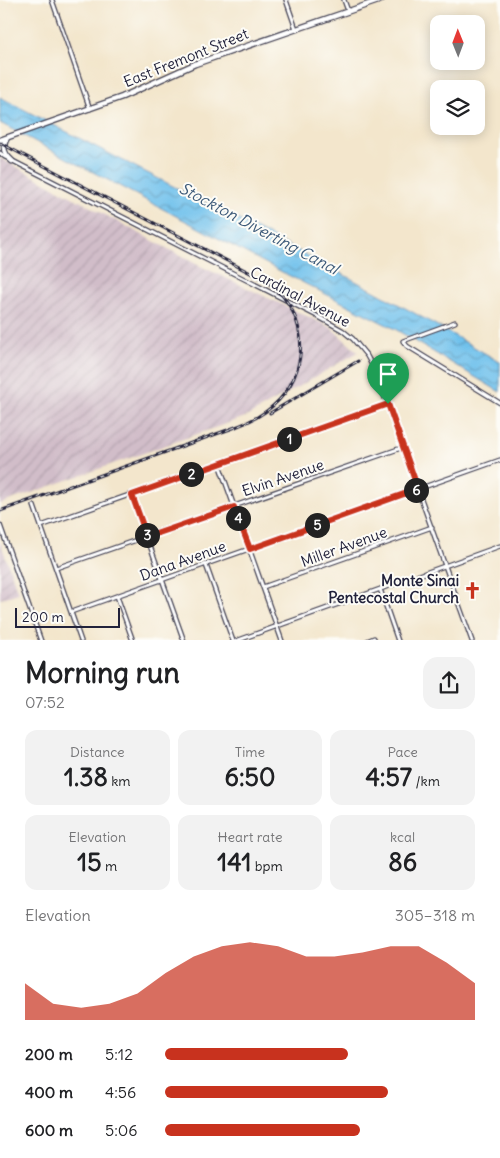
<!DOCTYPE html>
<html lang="en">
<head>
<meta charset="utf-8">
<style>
	:root { --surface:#fff; --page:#f2f2f2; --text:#202124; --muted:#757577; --accent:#c8321e }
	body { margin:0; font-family:Delius,sans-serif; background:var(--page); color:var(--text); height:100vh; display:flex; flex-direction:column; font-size:19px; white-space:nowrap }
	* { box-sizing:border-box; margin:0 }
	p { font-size:16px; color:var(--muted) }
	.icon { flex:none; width:28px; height:28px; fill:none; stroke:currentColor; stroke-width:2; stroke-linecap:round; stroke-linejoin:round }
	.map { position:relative; height:640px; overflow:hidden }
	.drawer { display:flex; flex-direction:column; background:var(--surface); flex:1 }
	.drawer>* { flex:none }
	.needle { width:32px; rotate:359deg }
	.tools { position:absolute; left:430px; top:15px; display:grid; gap:10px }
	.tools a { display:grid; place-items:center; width:55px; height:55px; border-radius:10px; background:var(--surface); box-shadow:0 2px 12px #0003; font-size:25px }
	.scale { position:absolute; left:15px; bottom:12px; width:105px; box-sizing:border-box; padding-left:5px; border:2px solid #22223b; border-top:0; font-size:14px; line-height:18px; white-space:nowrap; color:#22223b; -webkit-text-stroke:4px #fdfcf7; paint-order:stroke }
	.pin { position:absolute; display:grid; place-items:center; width:42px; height:42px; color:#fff; margin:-51px -21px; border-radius:50% 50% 50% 0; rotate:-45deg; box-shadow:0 0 5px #0007 }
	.pin .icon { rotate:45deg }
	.km { position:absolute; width:25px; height:25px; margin:-12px; border-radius:50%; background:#222; color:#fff; font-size:14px; line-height:25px; text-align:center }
	.round { display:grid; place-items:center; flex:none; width:52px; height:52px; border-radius:15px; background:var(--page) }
	.headline { display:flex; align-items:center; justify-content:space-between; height:85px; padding:0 25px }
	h1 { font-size:28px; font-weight:700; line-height:38px }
	.stats { display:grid; grid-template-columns:repeat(3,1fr); gap:8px; height:85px; padding:5px 25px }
	.stats div { display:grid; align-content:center; border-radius:12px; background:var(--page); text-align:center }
	.stats b { font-size:25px; font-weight:700 }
	.stats small { font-size:14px; font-weight:400 }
	.stats p { font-size:14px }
	.chart { height:140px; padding:10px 25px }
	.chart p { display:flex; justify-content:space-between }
	.chart svg { width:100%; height:90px; margin-top:5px; fill:var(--accent); opacity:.7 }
	ul { padding:0 25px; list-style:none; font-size:16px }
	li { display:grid; grid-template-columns:80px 60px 1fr; align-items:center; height:38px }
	li i { height:12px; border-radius:6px; background:var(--accent) }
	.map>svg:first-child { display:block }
	.industrial { fill:url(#industrial-furrows) }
	.water { fill:url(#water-waves); stroke:#497294 }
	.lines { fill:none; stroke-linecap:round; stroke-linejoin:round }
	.street-casing { stroke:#413f51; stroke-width:5.5 }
	.secondary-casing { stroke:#413f51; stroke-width:7 }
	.street { stroke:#fff; stroke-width:3 }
	.secondary { stroke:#fff; stroke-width:4.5 }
	.rail-casing { stroke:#22223b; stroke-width:3 }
	.rail { stroke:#fdfcf7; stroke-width:1; stroke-dasharray:4; stroke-linecap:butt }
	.route-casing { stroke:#fff; stroke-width:10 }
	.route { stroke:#c8321e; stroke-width:6 }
	.labels { text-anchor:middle; stroke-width:4; stroke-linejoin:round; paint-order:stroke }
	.street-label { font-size:15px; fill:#22223b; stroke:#fdfcf7 }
	.poi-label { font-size:15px; font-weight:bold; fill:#22223b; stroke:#fdfcf7; text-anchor:end }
	.water-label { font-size:16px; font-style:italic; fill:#3d5a79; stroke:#fdfcf7 }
</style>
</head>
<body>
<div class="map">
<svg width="500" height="641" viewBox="0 0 500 641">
	<defs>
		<pattern id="industrial-furrows" width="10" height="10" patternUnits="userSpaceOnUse" patternTransform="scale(1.25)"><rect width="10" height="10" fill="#d1bdc9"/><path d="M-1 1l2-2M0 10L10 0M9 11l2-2" fill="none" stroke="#b3a2ae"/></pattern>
		<pattern id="water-waves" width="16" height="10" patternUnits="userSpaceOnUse" patternTransform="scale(1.25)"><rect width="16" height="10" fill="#70c1ec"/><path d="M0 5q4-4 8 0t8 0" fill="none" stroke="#5c9cc0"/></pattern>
	</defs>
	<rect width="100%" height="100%" fill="#fdfcf7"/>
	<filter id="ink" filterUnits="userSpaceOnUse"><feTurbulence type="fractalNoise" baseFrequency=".02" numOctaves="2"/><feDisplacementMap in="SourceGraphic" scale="10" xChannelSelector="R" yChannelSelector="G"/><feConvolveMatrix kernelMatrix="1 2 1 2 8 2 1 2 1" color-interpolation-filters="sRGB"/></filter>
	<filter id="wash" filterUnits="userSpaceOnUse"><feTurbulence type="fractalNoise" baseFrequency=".0096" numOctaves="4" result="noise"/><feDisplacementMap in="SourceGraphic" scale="20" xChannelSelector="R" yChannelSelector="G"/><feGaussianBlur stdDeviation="1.12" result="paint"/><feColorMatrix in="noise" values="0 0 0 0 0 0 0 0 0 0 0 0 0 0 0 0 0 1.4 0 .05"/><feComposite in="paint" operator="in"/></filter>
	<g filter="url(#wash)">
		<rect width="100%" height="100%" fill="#f3e6cc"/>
		<path class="industrial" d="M0 158 196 264 330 327 358 352 248 416 0 504Z
			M0 541 18 593 0 599Z"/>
		<path class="water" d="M0 97C167 185 338 266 500 362V392L395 329 284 273 0 123Z"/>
	</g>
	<g filter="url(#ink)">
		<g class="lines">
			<defs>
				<path id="street" d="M52 0 90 109
					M286 0 296 29
					M344 0 348 11
					M0 153 5 157 315 315 342 330 353 339 367 356 376 373 472 641
					M455 322 403 341 407 346 500 403
					M219 464 282 641
					M132 495 184 641
					M34 506 81 641
					M0 525 41 641
					M41 526 388 404
					M206 565 233 641
					M56 568 404 447
					M263 587 432 527
					M380 589 398 641
					M117 596 133 641
					M71 612 500 460
					M236 641 500 546
					M367 641 374 638"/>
				<path id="secondary" d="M7 138C1 147 5 155 12 161
					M0 140 122 97 195 64 381 0"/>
			</defs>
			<use href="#street" class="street-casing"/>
			<use href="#secondary" class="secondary-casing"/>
			<use href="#street" class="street"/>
			<use href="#secondary" class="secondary"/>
			<defs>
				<path id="rail" d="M0 143 264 280C306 306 313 364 279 400 266 414 248 423 230 429
					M270 413 358 361
					M0 511 236 427"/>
			</defs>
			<use href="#rail" class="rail-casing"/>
			<use href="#rail" class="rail"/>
		</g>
	</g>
	<g class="lines" filter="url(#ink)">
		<defs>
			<path id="route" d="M388 404 418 489 250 549 234 507 147 537 132 495Z"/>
		</defs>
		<use href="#route" class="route-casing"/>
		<use href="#route" class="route"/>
	</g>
	<defs>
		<symbol id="church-bare" viewBox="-9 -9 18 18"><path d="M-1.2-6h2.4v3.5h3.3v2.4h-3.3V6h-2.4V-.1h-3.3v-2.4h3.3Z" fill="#c8321e" stroke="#fdfcf7" stroke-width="2.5" paint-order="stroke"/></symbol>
	</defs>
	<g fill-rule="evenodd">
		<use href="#church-bare" x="460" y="578" width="25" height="25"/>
	</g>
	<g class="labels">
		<g class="street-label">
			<text transform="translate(186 58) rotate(-22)" y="5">East Fremont Street</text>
			<text transform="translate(300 297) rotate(28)" y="5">Cardinal Avenue</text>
			<text transform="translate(283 478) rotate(-19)" y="5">Elvin Avenue</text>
			<text transform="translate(344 547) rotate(-20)" y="5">Miller Avenue</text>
			<text transform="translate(183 561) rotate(-20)" y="5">Dana Avenue</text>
		</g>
		<g class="poi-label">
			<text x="459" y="586">Monte Sinai<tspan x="459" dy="17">Pentecostal Church</tspan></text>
		</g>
		<g class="water-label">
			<text transform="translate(259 228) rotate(28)" y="6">Stockton Diverting Canal</text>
		</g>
	</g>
</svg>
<div class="tools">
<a><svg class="needle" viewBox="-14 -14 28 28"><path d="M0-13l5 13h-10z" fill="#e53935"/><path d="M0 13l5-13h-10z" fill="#757577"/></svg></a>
<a><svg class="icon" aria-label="layers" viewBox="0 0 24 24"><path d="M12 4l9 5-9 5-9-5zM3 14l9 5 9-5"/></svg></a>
</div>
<div class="scale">200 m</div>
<div class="pin" style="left:388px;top:404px;background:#1e9e55"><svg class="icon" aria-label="arrive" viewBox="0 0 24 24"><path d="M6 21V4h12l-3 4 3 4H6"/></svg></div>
<b class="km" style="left:289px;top:439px">1</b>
<b class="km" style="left:191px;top:474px">2</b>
<b class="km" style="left:147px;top:535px">3</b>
<b class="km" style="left:238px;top:518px">4</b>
<b class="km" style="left:317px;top:525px">5</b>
<b class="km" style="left:416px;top:490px">6</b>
</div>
<section class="drawer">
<div class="headline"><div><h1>Morning run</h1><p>07:52</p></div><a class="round"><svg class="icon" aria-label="share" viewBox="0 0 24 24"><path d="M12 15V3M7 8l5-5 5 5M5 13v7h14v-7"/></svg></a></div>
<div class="stats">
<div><p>Distance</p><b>1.38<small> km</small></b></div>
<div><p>Time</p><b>6:50</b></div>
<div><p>Pace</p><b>4:57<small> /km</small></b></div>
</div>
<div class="stats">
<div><p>Elevation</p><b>15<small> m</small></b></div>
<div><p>Heart rate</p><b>141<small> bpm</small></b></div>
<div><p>kcal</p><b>86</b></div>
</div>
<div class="chart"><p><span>Elevation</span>305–318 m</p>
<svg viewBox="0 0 160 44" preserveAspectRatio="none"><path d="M0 44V26L10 36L20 38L30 36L40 31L50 21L60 13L70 8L80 6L90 8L100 13L110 13L120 11L130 8L140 8L150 16L160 26V44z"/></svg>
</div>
<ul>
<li><b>200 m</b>5:12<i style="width:59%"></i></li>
<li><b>400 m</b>4:56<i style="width:72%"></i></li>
<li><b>600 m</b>5:06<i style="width:63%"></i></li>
</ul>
</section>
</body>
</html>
